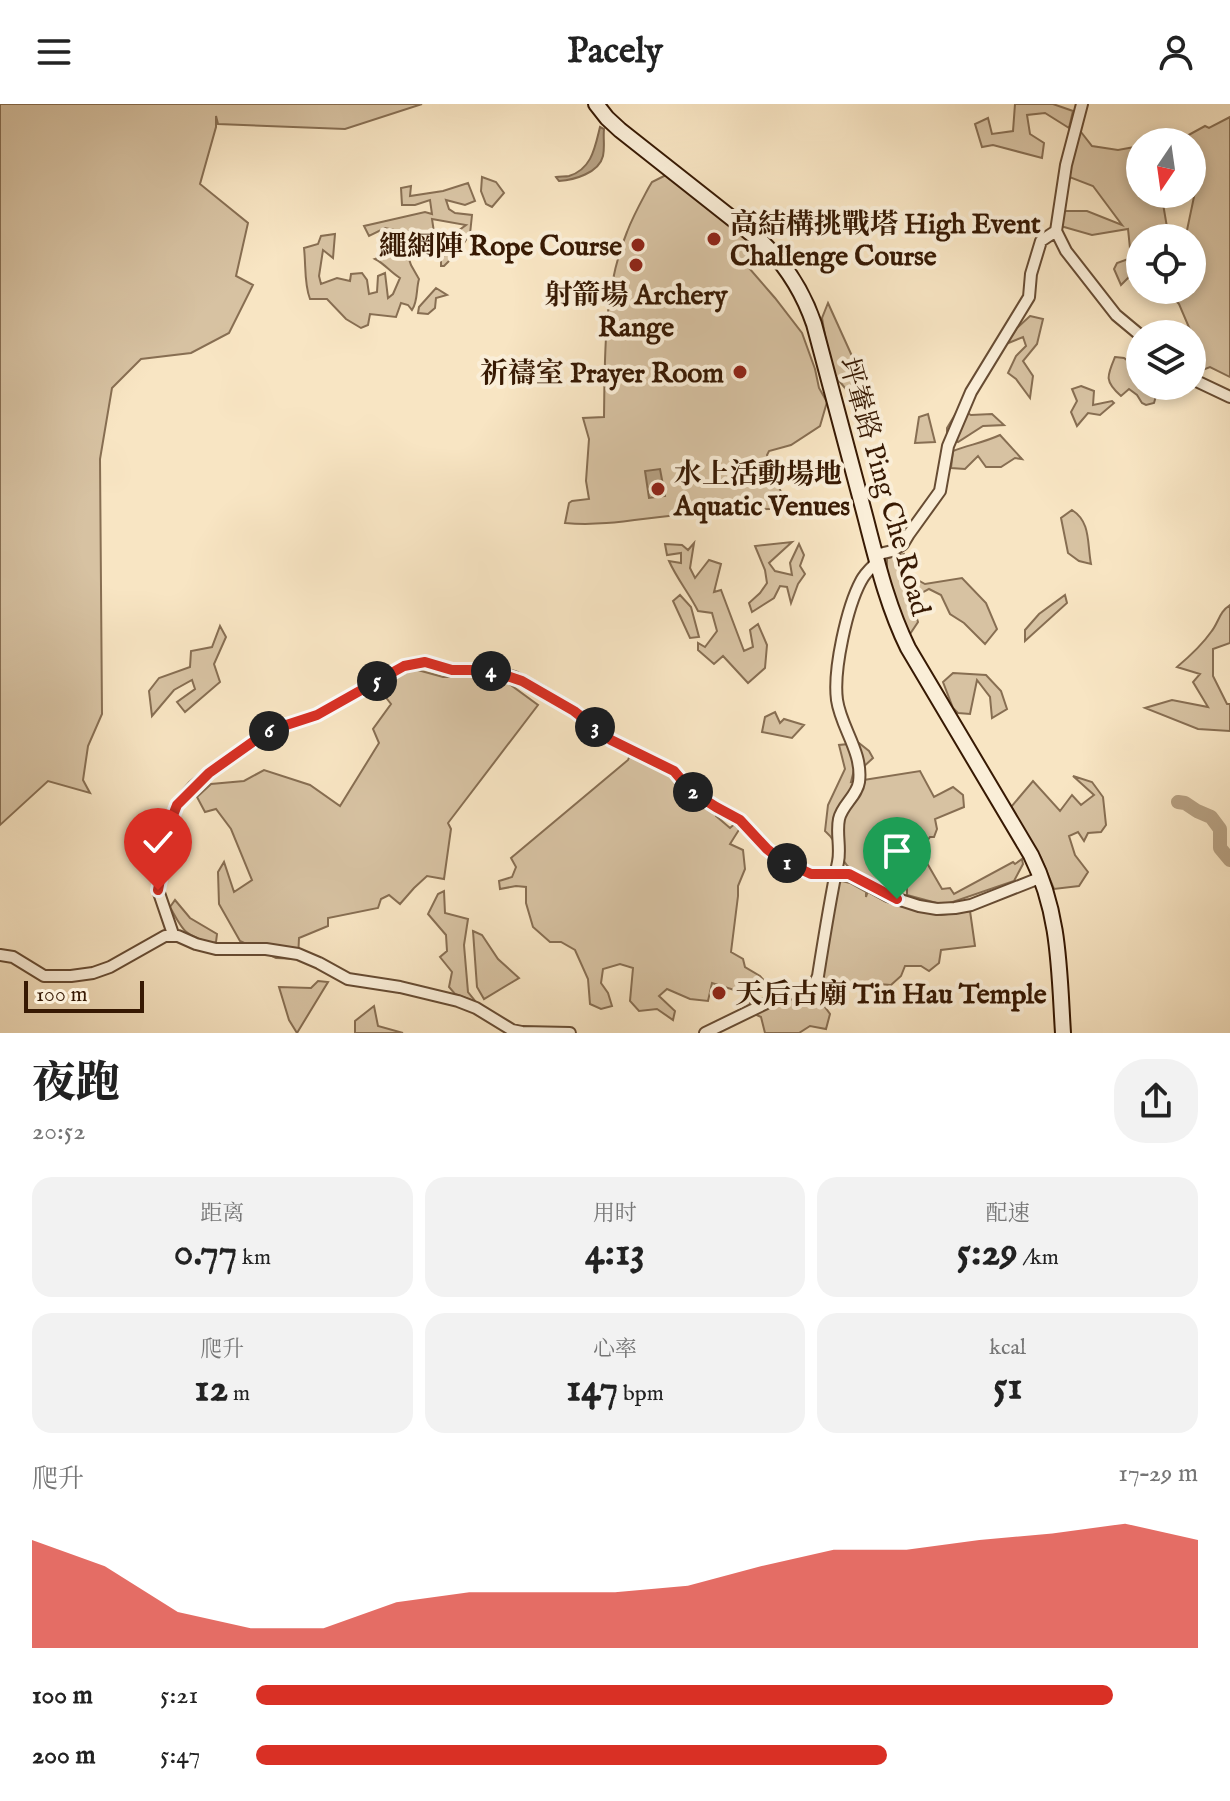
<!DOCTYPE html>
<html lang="zh">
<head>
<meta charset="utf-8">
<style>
	:root { --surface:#fff; --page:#f2f2f2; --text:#222; --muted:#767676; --accent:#d93025 }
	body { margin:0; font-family:"IM FELL English","Noto Serif SC",serif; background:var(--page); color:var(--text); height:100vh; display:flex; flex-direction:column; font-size:30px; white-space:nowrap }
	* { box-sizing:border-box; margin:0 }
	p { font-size:26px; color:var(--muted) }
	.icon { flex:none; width:44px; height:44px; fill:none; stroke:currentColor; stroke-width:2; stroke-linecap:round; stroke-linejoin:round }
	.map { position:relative; height:929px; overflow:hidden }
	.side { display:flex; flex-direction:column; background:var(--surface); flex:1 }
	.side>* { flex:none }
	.needle { width:52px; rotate:193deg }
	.tools { position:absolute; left:1126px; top:24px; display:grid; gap:16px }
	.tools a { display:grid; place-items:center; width:80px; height:80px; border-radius:50%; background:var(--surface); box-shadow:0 4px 12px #0003; font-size:40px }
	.scale { position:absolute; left:24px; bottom:20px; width:120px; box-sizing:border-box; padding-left:8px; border:4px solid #371903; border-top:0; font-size:22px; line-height:28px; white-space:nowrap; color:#371903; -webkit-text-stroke:6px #faeed8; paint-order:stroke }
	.pin { position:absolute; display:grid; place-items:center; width:68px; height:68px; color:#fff; margin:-82px -34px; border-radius:50% 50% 50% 0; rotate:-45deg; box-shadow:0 0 8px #0007 }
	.pin .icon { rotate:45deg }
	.km { position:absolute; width:40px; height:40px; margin:-20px; border-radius:50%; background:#222; color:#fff; font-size:22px; line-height:40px; text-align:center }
	.round { display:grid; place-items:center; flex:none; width:84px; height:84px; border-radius:32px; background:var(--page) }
	.overview { display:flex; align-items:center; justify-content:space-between; height:136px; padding:0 32px }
	h1 { font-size:44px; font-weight:800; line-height:60px }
	.stats { display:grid; grid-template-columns:repeat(3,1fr); gap:12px; height:136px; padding:8px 32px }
	.stats div { display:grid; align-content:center; border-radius:20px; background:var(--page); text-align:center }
	.stats b { font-size:40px; font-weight:800 }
	.stats small { font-size:22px; font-weight:400 }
	.stats p { font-size:22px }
	.chart { height:224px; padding:16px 32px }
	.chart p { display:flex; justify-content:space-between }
	.chart svg { width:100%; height:144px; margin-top:8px; fill:var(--accent); opacity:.7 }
	ul { padding:0 32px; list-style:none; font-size:26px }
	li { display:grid; grid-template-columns:128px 96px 1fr; align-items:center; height:60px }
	li i { height:20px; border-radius:10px; background:var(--accent) }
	header { display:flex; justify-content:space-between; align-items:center; height:104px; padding:0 32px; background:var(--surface); font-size:36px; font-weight:800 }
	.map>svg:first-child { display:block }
	.green { fill:#d7c2a2; stroke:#876e52; stroke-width:2 }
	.water { fill:#b6a082; stroke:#836a4f; stroke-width:2 }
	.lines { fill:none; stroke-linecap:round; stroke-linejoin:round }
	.river { stroke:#b6a082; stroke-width:14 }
	.street-casing { stroke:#674c33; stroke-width:14 }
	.secondary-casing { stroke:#371903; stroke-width:18 }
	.street { stroke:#faeed8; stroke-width:10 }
	.secondary { stroke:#faeed8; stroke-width:14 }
	.route-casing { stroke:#fff; stroke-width:16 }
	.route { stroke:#d93025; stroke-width:10 }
	.poi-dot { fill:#8f2418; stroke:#faeed8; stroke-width:3 }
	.labels { text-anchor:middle; stroke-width:8; stroke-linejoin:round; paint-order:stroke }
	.poi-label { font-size:28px; font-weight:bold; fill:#371903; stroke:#faeed8; text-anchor:start }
	.street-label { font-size:28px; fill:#371903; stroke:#faeed8 }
</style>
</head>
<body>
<header><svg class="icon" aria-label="menu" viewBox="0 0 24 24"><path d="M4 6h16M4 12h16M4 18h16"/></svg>Pacely<svg class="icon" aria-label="person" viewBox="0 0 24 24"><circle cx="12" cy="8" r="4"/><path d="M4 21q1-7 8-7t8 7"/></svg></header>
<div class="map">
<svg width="1230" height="929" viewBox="0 0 1230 929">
	<rect width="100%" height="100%" fill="#f8e5c3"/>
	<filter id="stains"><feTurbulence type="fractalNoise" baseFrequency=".0025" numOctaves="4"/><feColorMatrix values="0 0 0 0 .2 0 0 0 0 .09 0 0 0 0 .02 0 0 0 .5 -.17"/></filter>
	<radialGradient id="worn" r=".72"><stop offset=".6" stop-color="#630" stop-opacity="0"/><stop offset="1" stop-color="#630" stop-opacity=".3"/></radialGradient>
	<path class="green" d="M0 0H422L345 25 218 20 216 12V23L200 80 248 119 236 172 253 181 229 229 191 249 141 255 112 284 100 355 102 610 88 642 83 676 90 689 48 677 0 721Z
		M1015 0H1053L1073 7 1069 24 1045 9 1027 11 1030 30 1044 39 1042 54 993 41 982 43 975 20 988 14 992 30 1013 27Z
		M1230 13V273L1210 263 1192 270V230H1190L1191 228 1179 200 1166 186H1192V134H1187L1186 131 1195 88 1192 89V38H1161L1185 33 1205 22 1209 24Z
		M1081 28 1092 42 1118 46 1140 42V90H1190L1181 99 1162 94 1167 123 1161 133 1140 134V168L1132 170 1121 181 1114 165 1117 159 1131 154 1128 125 1092 131 1057 121 1059 107H1087L1122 121 1093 82 1064 71 1072 38Z
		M666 71 763 149 749 164 775 194 802 229 815 265 819 284 827 298 820 322 791 341 769 347 767 351 787 404C754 406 721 407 688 410 647 413 607 423 565 419L569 399 572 397 589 395 586 377 589 335 583 314 604 313C605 251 603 187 627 128 633 112 641 98 649 83L652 78Z
		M482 73 496 78 504 89 492 103 486 100 481 87Z
		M468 79 475 97 465 101 446 96 449 105 455 109 472 111 470 130 457 149 444 162H441V156L458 127 466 121 432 115 435 135 440 151 420 150 418 143 419 131 412 127H399L385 124 369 132 364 122 425 108 432 110 430 96 415 101H402L401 84 411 82 410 92 443 87Z
		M335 130 333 154 323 146 319 172 321 180 337 174 350 177 351 170 362 169 367 176 369 190 377 188 378 172 385 169 388 194 393 190 400 174C390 168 385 160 375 155L384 152 394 137 407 149 411 161 419 175C416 185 418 198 412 206L408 201 401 199 396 213 370 210 368 221 361 224 346 215 327 195H310C304 180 306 161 304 144L318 140 321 132Z
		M436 184 447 191 436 194 435 204 428 210 418 209 419 203Z
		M828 199 857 263 849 289 831 267 822 214Z
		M1030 212 1043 215 1037 240 1023 257 1033 272 1030 294 1016 275 1008 269 1016 252 1026 242 1023 233 1006 240 1017 224Z
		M1115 253 1124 254 1140 266V282H1178L1182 290 1156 292 1154 299 1146 301 1142 299 1137 291 1129 285 1121 292C1104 277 1107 272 1115 253Z
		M1081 282 1094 287 1093 301 1112 297 1114 299 1100 311 1088 309 1077 322 1071 308 1077 297 1072 285Z
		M959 304 971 311 992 310 1004 321 983 322 958 338 947 332V324Z
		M928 310 935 338 915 339 919 313Z
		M1000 331 1022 355 1015 354 1001 363H986L978 352 965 365 951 364 953 347C969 341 985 338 1000 331Z
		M1072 406C1091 418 1087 439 1091 460L1079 457 1068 449 1061 414Z
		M792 438 769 459 775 467 792 471 790 459 799 440 804 451 800 462 805 470 798 480 791 499 787 483 780 482 774 494 752 508 749 499 760 489 767 479 765 466 755 442Z
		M694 439 690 464 695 474 709 456 721 460 714 488 721 486 744 547 753 543 750 526 758 520 767 541 765 564 748 579 723 552 714 560 698 546V539L705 543 717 527 712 509 698 507C689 489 677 475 669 457L681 459V449L667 451 665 440 682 441 688 446Z
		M904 450 907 470 925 480 962 474 986 499 997 525 985 540 964 519 950 510 941 491 929 485 911 495 918 518 910 530 887 484V454Z
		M680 491 691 503 699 533 690 534 673 497Z
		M1065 491 1067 499 1025 537V526L1039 510Z
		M1230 501V539L1213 545V572L1227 600H1230V627L1198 625 1145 604 1172 596 1208 603 1193 578 1200 570 1177 563C1190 552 1202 541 1211 528 1219 518 1219 508 1230 501Z
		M220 522 226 533 214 560 220 578 185 608 177 598 195 585 192 576 174 586 152 612 149 587 159 574 190 563 191 547 212 543Z
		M414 565 443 573H500L538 601 448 719 451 725 444 775 427 772 414 784 400 800 389 791 381 795 378 804 328 814V822L299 834 298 855 276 854 240 837 219 800 218 768 224 758 234 788 252 776 231 725 216 705 205 708 197 693 211 680 244 677 264 666 310 681 340 702 379 639 373 625 391 600 376 581Z
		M953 569 986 571 1001 587 1007 605 992 614 990 593 977 576 970 610 958 609 953 604 943 578Z
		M775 608 780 619 784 615 804 621 792 634 762 628 765 613Z
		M859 639 869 647 873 654 860 666H854L851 678 920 667 934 693 953 683 963 691 964 703 935 715 937 725 934 733H930L920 747 942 785 950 784 954 790 1013 758 1015 760 1022 755 1023 760 1014 777 944 801 907 791V781L881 788 875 784 868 773C833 762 846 745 825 727L828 701 845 665 839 641Z
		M632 646 667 663 716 703V712L730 724 738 717 742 721 730 740 743 746 745 765 738 782V792L731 848 743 855 745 863 760 872 770 883 760 885 751 891 750 900C768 901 784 893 802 892L813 902 822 899 830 910 826 925 810 922 799 929H765L761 913 744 905V889L712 879 708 897 690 895 667 885 659 892 675 907 673 916 657 905 639 907 630 897 633 864 620 860 603 865 601 879 608 889 612 902 601 905 590 900 588 875 575 846 561 838H550L533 823 526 799V783L516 782 500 785 499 777 512 773 516 763 511 754 628 656Z
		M1073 672 1092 678 1103 693 1106 721 1101 728 1088 729 1084 737 1078 728 1069 732 1075 751 1088 768 1079 782 1054 785 1041 754 1011 703 1033 677 1060 707 1072 691 1081 701 1094 691Z
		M842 777 850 779 866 788V793L868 787 900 802 941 811 970 807 975 842 941 846 939 859 929 867 921 862H905L901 872 891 881 866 879 865 882 822 876 836 785 839 778Z
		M444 787 445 809 468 815 464 841 468 888 476 898 455 890 449 883 452 868 440 853 447 847 446 831 428 810 438 790Z
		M175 796 190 814 217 830 216 838 212 840C184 830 184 829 170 803Z
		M473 827 482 831 498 855 519 874 484 895 477 883Z
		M318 877 328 878 297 929 289 916 279 883 311 884Z
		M374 902 378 922 403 929H355V917Z"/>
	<path class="water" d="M600 23 604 25C603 34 605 43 603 52 599 69 574 76 559 77L556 73C560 72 565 73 569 72 592 65 595 43 600 23Z
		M660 365 665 392 649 394 645 367Z"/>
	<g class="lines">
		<path class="river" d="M1178 698 1185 699 1197 707 1211 713 1220 725V744L1230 756"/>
		<defs>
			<path id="street" d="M1082 0 1066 61 1056 127 1066 147 1116 211 1140 231
				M1192 275 1230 293
				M875 451 892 447 903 440 909 430 940 387 948 342 971 288 1029 193 1031 170 1041 137 1056 127
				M173 830 158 786 172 714 177 701 194 682 209 669 268 627 317 611 404 562 425 558 452 566H489L514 573 539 586 574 607 611 636 674 667 691 687 716 703 740 716 767 745 781 756 805 768 822 771 846 769 888 792 919 802 937 805 955 804 971 801 1042 773
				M0 851 13 853 44 872H71L93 869 110 863 165 832H178L196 840 216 845H266L298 850 319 859 348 875 400 883 458 897 476 904 512 926 522 928 570 929
				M705 929 777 894 807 884 815 879 818 872C824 834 830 796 838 758 841 744 836 729 839 715 842 701 857 692 859 678 863 648 841 624 837 596 833 566 847 503 861 477 865 469 871 464 877 458"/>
			<path id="secondary" d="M596 0 607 14 620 26 763 139C787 162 803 188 814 220 830 281 847 343 863 404 876 453 886 499 908 544L1031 751C1060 809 1059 866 1063 929"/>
		</defs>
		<use href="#street" class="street-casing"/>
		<use href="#secondary" class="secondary-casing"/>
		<use href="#street" class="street"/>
		<use href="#secondary" class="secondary"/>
	</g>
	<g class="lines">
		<defs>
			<path id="route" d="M158 786 172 714 177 701 209 669 268 627 317 611 404 562 425 558 452 566H489L522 577 574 607 611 636 674 667 691 687 716 703 740 716 767 745 781 756 811 770H849L897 795"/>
		</defs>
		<use href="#route" class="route-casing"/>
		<use href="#route" class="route"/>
	</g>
	<g class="poi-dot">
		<circle cx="714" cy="135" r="8"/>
		<circle cx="638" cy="141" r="8"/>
		<circle cx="636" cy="161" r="8"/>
		<circle cx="740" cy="268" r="8"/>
		<circle cx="658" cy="385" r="8"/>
		<circle cx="719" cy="889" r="8"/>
	</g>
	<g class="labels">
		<g class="poi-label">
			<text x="730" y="129">高結構挑戰塔 High Event<tspan x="730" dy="32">Challenge Course</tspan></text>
			<text x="622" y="151" text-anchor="end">繩網陣 Rope Course</text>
			<text x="636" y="200" text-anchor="middle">射箭場 Archery<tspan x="636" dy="32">Range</tspan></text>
			<text x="724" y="278" text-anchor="end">祈禱室 Prayer Room</text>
			<text x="674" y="379">水上活動場地<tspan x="674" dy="32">Aquatic Venues</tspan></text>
			<text x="735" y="899">天后古廟 Tin Hau Temple</text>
		</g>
		<g class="street-label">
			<text transform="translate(886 382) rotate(74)" y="10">坪輋路 Ping Che Road</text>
		</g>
	</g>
	<rect width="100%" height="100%" filter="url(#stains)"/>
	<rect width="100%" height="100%" fill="url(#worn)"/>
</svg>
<div class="tools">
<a><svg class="needle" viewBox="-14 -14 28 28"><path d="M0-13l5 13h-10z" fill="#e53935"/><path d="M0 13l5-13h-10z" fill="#767676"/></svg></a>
<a><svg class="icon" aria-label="locate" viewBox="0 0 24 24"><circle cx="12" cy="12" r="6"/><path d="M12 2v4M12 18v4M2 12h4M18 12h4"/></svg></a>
<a><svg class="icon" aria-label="layers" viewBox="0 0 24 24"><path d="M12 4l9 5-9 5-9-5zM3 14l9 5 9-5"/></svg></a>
</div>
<div class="scale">100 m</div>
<div class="pin" style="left:897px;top:795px;background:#1e9e55"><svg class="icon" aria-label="arrive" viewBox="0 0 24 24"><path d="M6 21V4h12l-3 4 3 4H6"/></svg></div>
<div class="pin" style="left:158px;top:786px;background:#d93025"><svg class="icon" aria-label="check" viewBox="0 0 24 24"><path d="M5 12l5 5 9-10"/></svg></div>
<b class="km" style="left:787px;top:759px">1</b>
<b class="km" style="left:693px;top:688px">2</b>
<b class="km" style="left:595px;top:623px">3</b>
<b class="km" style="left:491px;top:567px">4</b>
<b class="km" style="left:377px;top:577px">5</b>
<b class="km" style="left:269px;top:627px">6</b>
</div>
<section class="side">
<div class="overview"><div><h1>夜跑</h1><p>20:52</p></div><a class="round"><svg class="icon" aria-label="share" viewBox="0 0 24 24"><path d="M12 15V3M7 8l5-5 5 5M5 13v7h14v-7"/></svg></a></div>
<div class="stats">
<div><p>距离</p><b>0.77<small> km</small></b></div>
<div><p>用时</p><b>4:13</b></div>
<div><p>配速</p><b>5:29<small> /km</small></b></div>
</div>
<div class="stats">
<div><p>爬升</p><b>12<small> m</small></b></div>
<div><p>心率</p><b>147<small> bpm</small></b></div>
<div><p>kcal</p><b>51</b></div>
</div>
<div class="chart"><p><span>爬升</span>17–29 m</p>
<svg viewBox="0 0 160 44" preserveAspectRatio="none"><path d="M0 44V11L10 19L20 33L30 38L40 38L50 30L60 27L70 27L80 27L90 25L100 19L110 14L120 14L130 11L140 9L150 6L160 11V44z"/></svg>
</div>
<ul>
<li><b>100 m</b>5:21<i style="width:91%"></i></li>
<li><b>200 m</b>5:47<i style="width:67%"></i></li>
</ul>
</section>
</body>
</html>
